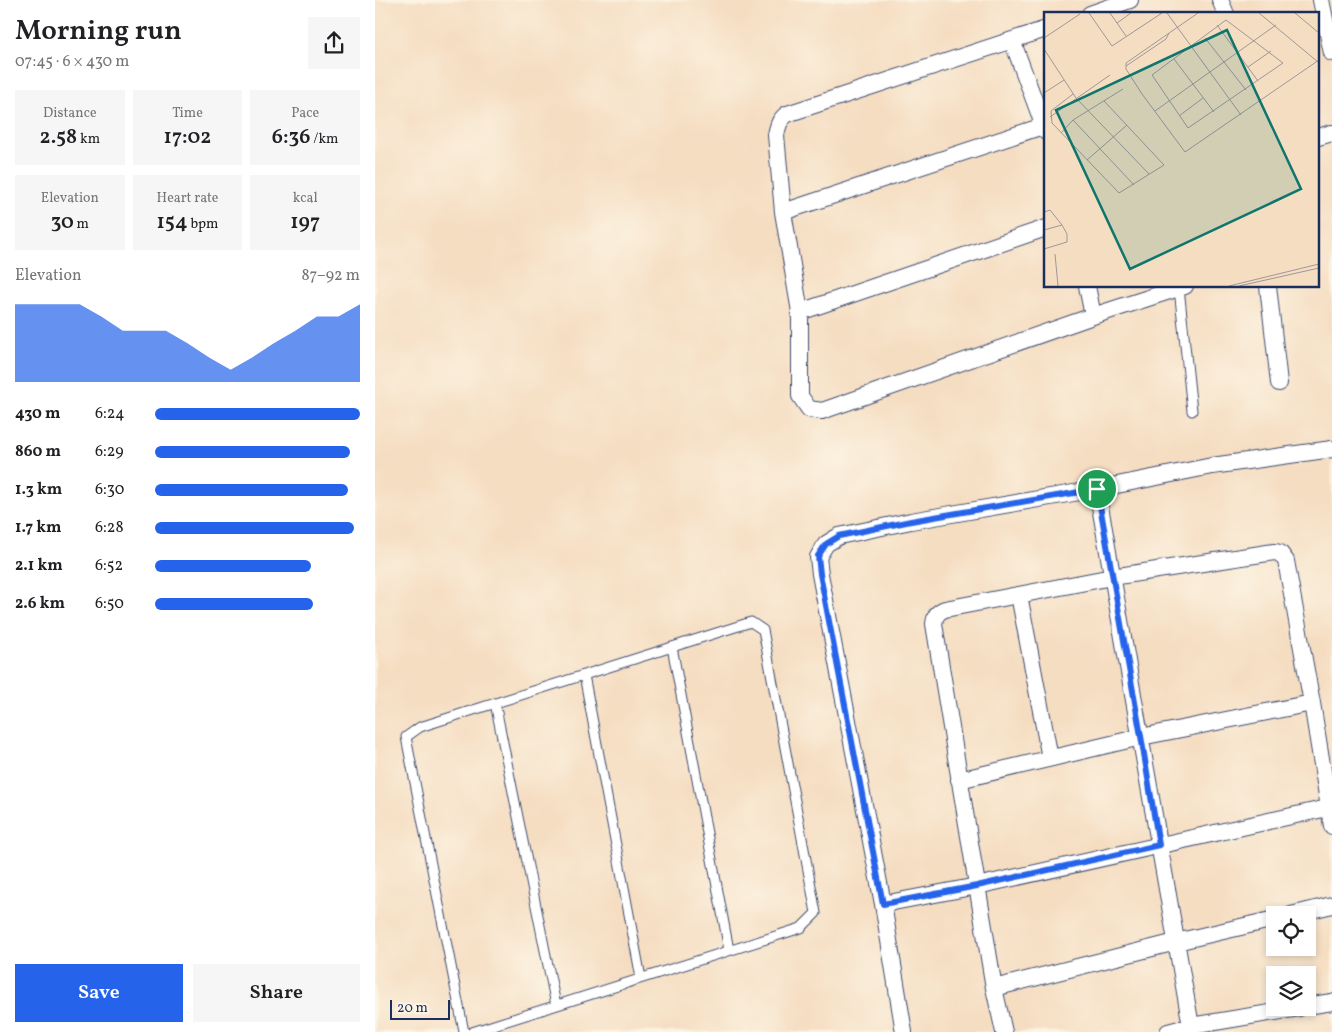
<!DOCTYPE html>
<html lang="en">
<head>
<meta charset="utf-8">
<style>
	:root { --surface:#fff; --page:#f6f6f6; --text:#202124; --muted:#757577; --accent:#2563eb }
	body { margin:0; font-family:Vollkorn,serif; background:var(--page); color:var(--text); height:100vh; display:flex; flex-direction:column; font-size:19px; white-space:nowrap }
	* { box-sizing:border-box; margin:0 }
	p { font-size:16px; color:var(--muted) }
	.icon { flex:none; width:28px; height:28px; fill:none; stroke:currentColor; stroke-width:2; stroke-linecap:round; stroke-linejoin:round }
	.map { position:relative; flex:1; overflow:hidden }
	.sheet { display:flex; flex-direction:column; background:var(--surface); width:375px }
	.sheet>* { flex:none }
	.controls { position:absolute; left:891px; top:906px; display:grid; gap:10px }
	.controls a { display:grid; place-items:center; width:50px; height:50px; border-radius:0px; background:var(--surface); box-shadow:0 2px 8px #0003; font-size:25px }
	.scale { position:absolute; left:15px; bottom:12px; width:60px; box-sizing:border-box; padding-left:5px; border:2px solid #1b2f5e; border-top:0; font-size:14px; line-height:18px; white-space:nowrap; color:#1b2f5e; -webkit-text-stroke:4px #fcf5e5; paint-order:stroke }
	.pin { position:absolute; display:grid; place-items:center; width:42px; height:42px; color:#fff; margin:-21px; border:2px solid #fff; border-radius:50%; box-shadow:0 1px 5px #0007 }
	.round { display:grid; place-items:center; flex:none; width:52px; height:52px; border-radius:0px; background:var(--page) }
	.head { display:flex; align-items:center; justify-content:space-between; height:85px; padding:0 15px }
	h1 { font-size:28px; font-weight:600; line-height:38px }
	.stats { display:grid; grid-template-columns:repeat(3,1fr); gap:8px; height:85px; padding:5px 15px }
	.stats div { display:grid; align-content:center; border-radius:0px; background:var(--page); text-align:center }
	.stats b { font-size:21px; font-weight:600 }
	.stats small { font-size:14px; font-weight:400 }
	.stats p { font-size:14px }
	.chart { height:140px; padding:10px 15px }
	.chart p { display:flex; justify-content:space-between }
	.chart svg { width:100%; height:90px; margin-top:5px; fill:var(--accent); opacity:.7 }
	.primary-button { display:flex; gap:10px; margin-top:auto; padding:10px 15px }
	.primary-button a { flex:1; height:58px; border-radius:0px; background:var(--accent); color:#fff; font-size:20px; font-weight:600; line-height:58px; text-align:center }
	.primary-button a+a { background:var(--page); color:var(--text) }
	ul { padding:0 15px; list-style:none; font-size:16px }
	li { display:grid; grid-template-columns:80px 60px 1fr; align-items:center; height:38px }
	li i { height:12px; border-radius:6px; background:var(--accent) }
	main { display:flex; flex:1; min-height:0 }
	.map>svg:first-child { display:block }
	.lines { fill:none; stroke-linecap:round; stroke-linejoin:round }
	.service-casing { stroke:#3c496d; stroke-width:11 }
	.minor-casing { stroke:#3c496d; stroke-width:18 }
	.service { stroke:#fff; stroke-width:9 }
	.minor { stroke:#fff; stroke-width:16 }
	.route-casing { stroke:#fff; stroke-width:10 }
	.route { stroke:#2563eb; stroke-width:6 }
	.inset-road { fill:none; stroke:#9e9799; stroke-width:1 }
	.view { fill:#0f766e; fill-opacity:0.15; stroke:#0f766e; stroke-width:2.5 }
	.inset-edge { fill:none; stroke:#1b2f5e; stroke-width:2.5 }
</style>
</head>
<body>
<main>
<section class="sheet">
<div class="head"><div><h1>Morning run</h1><p>07:45 · 6 × 430 m</p></div><a class="round"><svg class="icon" aria-label="share" viewBox="0 0 24 24"><path d="M12 15V3M7 8l5-5 5 5M5 13v7h14v-7"/></svg></a></div>
<div class="stats">
<div><p>Distance</p><b>2.58<small> km</small></b></div>
<div><p>Time</p><b>17:02</b></div>
<div><p>Pace</p><b>6:36<small> /km</small></b></div>
</div>
<div class="stats">
<div><p>Elevation</p><b>30<small> m</small></b></div>
<div><p>Heart rate</p><b>154<small> bpm</small></b></div>
<div><p>kcal</p><b>197</b></div>
</div>
<div class="chart"><p><span>Elevation</span>87–92 m</p>
<svg viewBox="0 0 160 44" preserveAspectRatio="none"><path d="M0 44V6L10 6L20 6L30 6L40 12L50 19L60 19L70 19L80 25L90 32L100 38L110 32L120 25L130 19L140 12L150 12L160 6V44z"/></svg>
</div>
<ul>
<li><b>430 m</b>6:24<i style="width:100%"></i></li>
<li><b>860 m</b>6:29<i style="width:95%"></i></li>
<li><b>1.3 km</b>6:30<i style="width:94%"></i></li>
<li><b>1.7 km</b>6:28<i style="width:97%"></i></li>
<li><b>2.1 km</b>6:52<i style="width:76%"></i></li>
<li><b>2.6 km</b>6:50<i style="width:77%"></i></li>
</ul>
<div class="primary-button"><a>Save</a><a>Share</a></div>
</section>
<div class="map">
<svg width="957" height="1032" viewBox="0 0 957 1032">
	<rect width="100%" height="100%" fill="#fcf5e5"/>
	<filter id="ink" filterUnits="userSpaceOnUse"><feTurbulence type="fractalNoise" baseFrequency=".02" numOctaves="2"/><feDisplacementMap in="SourceGraphic" scale="10" xChannelSelector="R" yChannelSelector="G"/><feConvolveMatrix kernelMatrix="1 2 1 2 8 2 1 2 1" color-interpolation-filters="sRGB"/></filter>
	<filter id="wash" filterUnits="userSpaceOnUse"><feTurbulence type="fractalNoise" baseFrequency=".0096" numOctaves="4" result="noise"/><feDisplacementMap in="SourceGraphic" scale="20" xChannelSelector="R" yChannelSelector="G"/><feGaussianBlur stdDeviation="1.12" result="paint"/><feColorMatrix in="noise" values="0 0 0 0 0 0 0 0 0 0 0 0 0 0 0 0 0 1.4 0 .05"/><feComposite in="paint" operator="in"/></filter>
	<g filter="url(#wash)">
		<rect width="100%" height="100%" fill="#f5ddc1"/>
	</g>
	<g filter="url(#ink)">
		<g class="lines">
			<defs>
				<path id="service" d="M804 288 817 411
					M297 647 354 950
					M209 675 266 978
					M120 703 181 1005
					M89 1032 31 737 45 727 376 622 388 630 441 913 426 928 97 1032"/>
				<path id="minor" d="M845 0 851 14
					M946 0 957 53
					M715 14 755 0
					M671 29 412 114C404 120 403 126 401 135L408 212 425 312V396L434 409 447 411 718 316 810 286
					M637 40 671 132
					M943 137 957 133
					M408 212 671 125
					M712 286 718 316
					M893 286 904 383
					M425 312 671 228
					M722 489 817 1032
					M644 595 675 758
					M584 780 766 737 937 703
					M508 904 602 886 957 807
					M916 915 957 905
					M619 988 801 942 900 919
					M932 1006 957 1002
					M529 1032 508 904 445 574 443 557 451 544 464 536 536 521 722 489 837 466 957 449
					M629 1032 619 988 559 624C560 616 562 612 570 609L737 577 899 552 905 553 911 561 937 703 957 826
					M793 1032 816 1026 924 1008"/>
			</defs>
			<use href="#service" class="service-casing"/>
			<use href="#minor" class="minor-casing"/>
			<use href="#service" class="service"/>
			<use href="#minor" class="minor"/>
		</g>
	</g>
	<g class="lines" filter="url(#ink)">
		<defs>
			<path id="route" d="M722 489 766 736 784 845 602 886 508 904 445 574 443 556 451 544 464 536 536 521Z"/>
		</defs>
		<use href="#route" class="route-casing"/>
		<use href="#route" class="route"/>
	</g>
	<g transform="translate(669 12)">
		<rect width="275" height="275" fill="#f5ddc1"/>
		<path class="inset-road" d="M45 1 68 34 118 1M66 1 82 24M123 1 197 103M154 1 82 51V57L98 82 141 140 275 48M215 1 274 50M251 1 275 21M182 8 239 51 144 116 108 63ZM73 11 87 1M173 13 214 69M0 26 36 2M161 26 202 78M0 37 32 86 105 162M130 47 170 100M82 54 122 27 125 21M204 55 227 39M0 81 20 68M29 82 7 99 8 111 75 181 120 153 60 89M111 99 232 13M135 104 159 86M6 105 66 63M29 108 90 173M17 121 29 108 79 77M43 148 83 113M0 200 6 198 18 213 0 218M0 237 23 230V222L18 213M11 242 14 274M185 274 275 252M195 274 275 256"/>
		<path class="view" d="M183 18 257 177 86 257 12 98Z"/>
		<rect width="275" height="275" class="inset-edge"/>
	</g>
</svg>
<div class="controls">
<a><svg class="icon" aria-label="locate" viewBox="0 0 24 24"><circle cx="12" cy="12" r="6"/><path d="M12 2v4M12 18v4M2 12h4M18 12h4"/></svg></a>
<a><svg class="icon" aria-label="layers" viewBox="0 0 24 24"><path d="M12 4l9 5-9 5-9-5zM3 14l9 5 9-5"/></svg></a>
</div>
<div class="scale">20 m</div>
<div class="pin" style="left:722px;top:489px;background:#1e9e55"><svg class="icon" aria-label="arrive" viewBox="0 0 24 24"><path d="M6 21V4h12l-3 4 3 4H6"/></svg></div>
</div>
</main>
</body>
</html>
